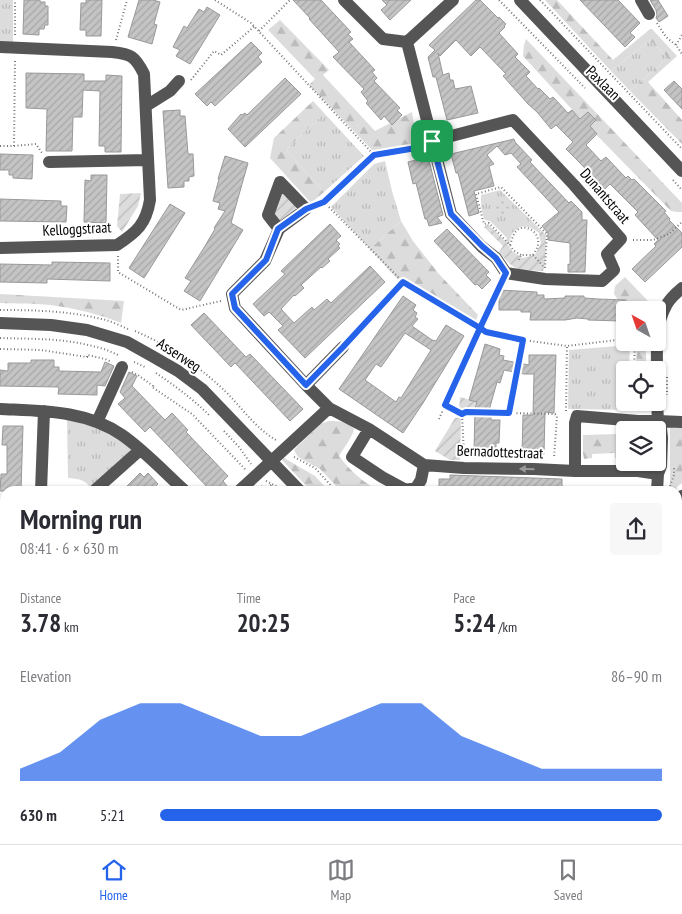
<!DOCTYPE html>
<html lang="en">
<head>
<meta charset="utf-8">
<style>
	:root { --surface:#fff; --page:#f7f7f7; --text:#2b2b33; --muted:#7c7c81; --line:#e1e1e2; --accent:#2563eb }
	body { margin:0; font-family:"PT Sans Narrow",sans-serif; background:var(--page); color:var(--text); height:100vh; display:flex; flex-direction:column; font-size:19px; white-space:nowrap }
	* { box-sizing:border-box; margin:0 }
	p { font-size:16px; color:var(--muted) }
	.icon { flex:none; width:28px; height:28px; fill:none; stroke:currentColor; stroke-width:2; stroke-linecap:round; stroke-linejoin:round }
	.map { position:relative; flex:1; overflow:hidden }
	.drawer { position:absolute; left:0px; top:486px; width:682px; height:359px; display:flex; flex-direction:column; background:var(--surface); border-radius:15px 15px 0 0; box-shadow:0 1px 4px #0004 }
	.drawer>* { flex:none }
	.needle { width:32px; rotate:320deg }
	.controls { position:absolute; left:616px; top:301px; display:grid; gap:10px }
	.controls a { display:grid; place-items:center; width:50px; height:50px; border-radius:5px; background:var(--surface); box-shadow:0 1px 4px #0004; font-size:25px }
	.pin { position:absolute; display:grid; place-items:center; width:42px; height:42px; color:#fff; margin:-21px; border-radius:10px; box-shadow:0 2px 8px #0006 }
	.round { display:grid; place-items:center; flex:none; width:52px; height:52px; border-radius:5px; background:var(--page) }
	.headline { display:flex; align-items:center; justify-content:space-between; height:85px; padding:0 20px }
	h1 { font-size:28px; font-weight:600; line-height:38px }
	.metrics { display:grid; grid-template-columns:repeat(3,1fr); gap:8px; height:85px; padding:5px 20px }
	.metrics div { display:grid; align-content:center }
	.metrics b { font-size:25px; font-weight:600 }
	.metrics small { font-size:14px; font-weight:400 }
	.metrics p { font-size:14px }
	.chart { height:140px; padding:10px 20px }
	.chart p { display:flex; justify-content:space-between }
	.chart svg { width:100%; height:90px; margin-top:5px; fill:var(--accent); opacity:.7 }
	ul { padding:0 20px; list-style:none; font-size:16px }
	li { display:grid; grid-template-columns:80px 60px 1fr; align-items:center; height:38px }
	li i { height:12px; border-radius:6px; background:var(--accent) }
	.tab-bar { display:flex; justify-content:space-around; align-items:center; height:70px; border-top:1px solid var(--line); background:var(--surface); font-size:14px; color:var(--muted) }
	.tab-bar a { display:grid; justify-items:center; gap:2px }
	.tab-bar .active { color:var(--accent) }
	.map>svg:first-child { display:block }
	.grass { fill:url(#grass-tufts) }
	.forest { fill:url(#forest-firs) }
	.park { fill:url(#park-dots) }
	.garden { fill:url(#garden-furrows) }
	.water { fill:url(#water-rules) }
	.building { fill:url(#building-hatch); stroke:#999; fill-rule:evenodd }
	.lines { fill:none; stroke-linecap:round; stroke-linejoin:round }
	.path { stroke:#777; stroke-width:2; stroke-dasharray:1 2.5; stroke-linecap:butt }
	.minor { stroke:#555; stroke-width:12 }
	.oneway { fill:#999 }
	.route-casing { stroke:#fff; stroke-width:10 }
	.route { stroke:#2563eb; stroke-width:6 }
	.labels { text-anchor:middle; stroke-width:4; stroke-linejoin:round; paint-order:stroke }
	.street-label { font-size:15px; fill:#000; stroke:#fff }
</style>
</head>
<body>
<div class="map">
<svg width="682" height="844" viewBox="0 0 682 844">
	<defs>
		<pattern id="grass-tufts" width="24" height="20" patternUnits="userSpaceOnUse" patternTransform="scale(1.25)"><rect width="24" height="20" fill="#dcdcdc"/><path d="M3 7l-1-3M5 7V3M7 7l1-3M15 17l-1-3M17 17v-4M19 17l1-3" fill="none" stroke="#bbb"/></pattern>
		<pattern id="forest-firs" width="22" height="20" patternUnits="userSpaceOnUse" patternTransform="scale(1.25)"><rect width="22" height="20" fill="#dcdcdc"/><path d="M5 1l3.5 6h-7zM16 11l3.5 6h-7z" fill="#bbb"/></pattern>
		<pattern id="park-dots" width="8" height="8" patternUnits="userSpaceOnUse" patternTransform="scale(1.25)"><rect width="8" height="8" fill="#dcdcdc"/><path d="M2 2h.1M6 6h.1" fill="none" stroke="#bbb" stroke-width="1.8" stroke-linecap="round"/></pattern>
		<pattern id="garden-furrows" width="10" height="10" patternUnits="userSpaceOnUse" patternTransform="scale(1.25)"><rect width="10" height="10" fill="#dcdcdc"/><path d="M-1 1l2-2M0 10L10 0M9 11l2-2" fill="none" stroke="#bbb"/></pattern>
		<pattern id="water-rules" width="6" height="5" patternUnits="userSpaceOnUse" patternTransform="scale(1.25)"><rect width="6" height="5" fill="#a3a3a3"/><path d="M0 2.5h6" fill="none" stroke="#8b8b8b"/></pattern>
		<pattern id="building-hatch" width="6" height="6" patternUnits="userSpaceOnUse" patternTransform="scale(1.25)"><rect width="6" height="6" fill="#c4c4c4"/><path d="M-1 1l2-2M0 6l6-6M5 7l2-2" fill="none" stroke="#a7a7a7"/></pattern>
	</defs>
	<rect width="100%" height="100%" fill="#fff"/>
	<path class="grass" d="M0 0H13V43H0Z
		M650 40 668 58 630 91 611 71Z
		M324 113 364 156 324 192 287 151 288 148Z
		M385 161 392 191 401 221 370 249 331 207 374 164Z
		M500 190 542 231 539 233C525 221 511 226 509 245L506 242 507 238 490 221 485 220C481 212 481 203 481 195Z
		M630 345 629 370H625V402L628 403 627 410 568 409 569 350Z
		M67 419 102 429 119 439 132 449 91 488C84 479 79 479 68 478Z"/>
	<path class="forest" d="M545 0H557L613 60 650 29H652L677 56 648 82 682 120V144L630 91 668 58 650 40 611 71Z
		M280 20 329 70 323 75 375 131 412 112 417 145 415 147 376 154 309 85 315 79 268 30Z
		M526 39 682 203V212H677L671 211 578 116 523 56 524 45Z
		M313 101 324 113 288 148 287 151 324 192 311 203 270 158 274 138Z
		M401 221 413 241 438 273 478 315 474 325 402 284 370 249Z
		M625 277 648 301 646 310H625V337H623C624 316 627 312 614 294L615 286Z
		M0 294 124 301 121 323C99 314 74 308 50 305 34 303 17 304 0 303Z
		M637 343H646V370H636Z
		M329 421C338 421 348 421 354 429 353 436 343 449 339 456 350 471 363 482 379 491H341L320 469 298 457 294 450 320 424Z
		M670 424 682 425V483L677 487 676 491H670Z
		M617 434 625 436V458H615V453L592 454V458L584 459 583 453V435Z
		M284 458 315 476 329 491H311L282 460Z
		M678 518 679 522 682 523V550L678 551Z"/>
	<path class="park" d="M501 197 511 208 503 216 493 205Z"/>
	<path class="garden" d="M283 191 298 207 281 223 273 213Z
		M141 193 138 206 122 232 117 226 120 194Z
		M488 224 506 242 512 251 522 258 535 255 541 243 539 233 542 231 546 235 545 265 543 271C517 270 517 273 499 252L503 246 484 227Z
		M460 397 477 402 474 411 459 410Z
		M461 417 460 460H450L435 451 455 418Z"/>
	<path class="water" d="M682 553V581L678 577V554Z
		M166 840H198L195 844H163V842Z"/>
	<path class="building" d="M24 0H40V2H45V6H48V25H45L44 29H39V35L23 34Z
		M86 0H102L101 36H86V30H80L81 3H86Z
		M139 0H153L160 2 154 24 157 25 152 44 128 37Z
		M293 0H321L351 32 348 34 353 39 349 42 375 70 372 72 377 78 374 81 400 108 397 110 402 115 392 125 384 116 381 120 366 103 368 101 361 92 364 89 333 57 339 52 309 19 310 18Z
		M382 0H411L390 20 381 10 387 5Z
		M476 0H480L498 18 499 17 506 24 504 26 505 27 499 33 518 54 515 57 530 72 526 76 538 89 539 88 550 99 553 97 568 113 572 110 580 119 588 112 596 120 590 126 597 134 586 145 601 161 606 157 626 178 628 176 632 180 634 179 666 211 664 212 670 219 669 220 682 233V247L645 282 632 269 656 246 654 244 658 240 635 215 638 212 610 184 605 189 578 161 566 149 573 142 556 125 551 129 537 112 528 104 503 76 506 74 480 47 471 56 456 40 440 56 438 53 443 75 449 73 450 80H453L455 89 471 86 478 113 447 120 436 77H433L428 57 435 50 429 45Z
		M580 0H618L640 23 630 33 635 37 625 47Z
		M650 0H658L668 16 659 22 656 18 657 15 656 10Z
		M207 7 220 15 190 64 176 56 180 50 173 47 184 26 187 28 199 9 204 12Z
		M251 42 262 53 258 57 262 62 215 106 211 102 207 106 195 94Z
		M26 73 84 74V81H106V75L122 76 121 152H105V146H99L100 91 83 90 82 117H73L72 151H46L47 109 26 108Z
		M285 78 301 94 245 147 228 129 241 114 242 115 245 113 247 115Z
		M674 81 682 89V109L664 90Z
		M180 110V116H185L188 154H193L194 176 189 177V181H184V187L168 188 163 111Z
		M514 139 515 142 532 160 530 162 569 203 571 201 582 212V220H587L585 272H568V264L570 265V243L548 240V233L542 226 559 212 517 167 521 164 511 153 505 155 497 146 487 155 494 164 489 166 494 186 474 191 479 213 469 216 458 173H456L451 154Z
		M0 154 33 155 32 179 13 178V175H9V170H0Z
		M225 156 248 163 231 223 243 230 200 301 184 291 191 281 185 278 205 246 215 229 214 228 225 211 218 209 220 203 213 201 219 179H218Z
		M428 157 443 215 437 217 442 223 429 226 427 219H425L416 183 413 184 408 162Z
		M91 175H107L106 223 84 222 85 180 91 181Z
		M0 199 61 201V206H67L66 222 0 221Z
		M170 204 185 213 144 278 129 268Z
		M330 224 341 236 336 240 340 244 338 246 340 248 328 259 330 261 322 268 321 267 301 285 304 288 295 296 294 295 281 309 294 323 312 307 314 310 327 299 331 303 370 266 385 282 305 358 278 330 283 326 269 312 264 316 253 304 285 274 281 271Z
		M447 229 489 272 486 275 491 280 482 289 477 284 475 285 434 241Z
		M52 262 110 263V281L47 279V283L0 282V264L52 265Z
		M499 290 537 292V295H544V299L565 298V296H584V298L598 299 626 300 625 319H621V321L588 320V319L577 318 565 320H530L531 312H521V310H499Z
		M403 296 416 305 413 310 417 313 415 317 418 319 412 326 432 340 436 341 446 325 464 336 423 403 403 433 339 389ZM405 333 431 350 401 398 399 397 396 402 365 380 376 364 381 367Z
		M204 313 246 357 250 354 303 409 290 421 235 363 231 367 191 325Z
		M485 344 500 349 499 355 504 356 503 360 529 365V355H556L554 413 545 412 544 454H522L523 415H533L534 374H524L504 370 500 383 497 382 488 414H491V420H500L499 443H496V447H490V453L474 452 475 409 477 402 469 400Z
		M31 360H54V367H59V371L101 372 105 362 114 366 105 386 97 385V395L58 394 59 387 0 386V370L8 371V363H31Z
		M129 372 137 376 132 386 165 420 172 413 188 430 186 432 228 476 223 481 227 486 221 491H211L150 427 145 432 118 404 125 398 120 392Z
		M3 426H23L21 491H0L1 474H7V445H2Z
		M140 473 144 477 148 473 158 484 150 491H122Z
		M450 475 562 479V491H439V479H450Z"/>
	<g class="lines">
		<path class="path" d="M215 0 251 23 374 155
			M499 0 585 88
			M540 0 682 149
			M657 23 666 37 676 45 682 54
			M259 31 290 0
			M15 35V0
			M116 40 127 0
			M676 45 682 35
			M191 80 214 51 221 55 255 26
			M0 146H14L15 60
			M14 146 36 144 42 153
			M673 180 682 190
			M324 202 403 282 486 332 523 340 509 413 555 414 557 416 554 458
			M318 205 324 202 374 155 421 147
			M633 240H653L669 234 682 222
			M510 245C512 240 513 234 517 230 527 223 540 233 538 244 538 248 535 251 533 255H521L518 262
			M521 255 513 250 510 245 489 223 484 224 476 194 501 187 547 234 545 268
			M533 255 543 266
			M118 256V272L181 310 221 301
			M0 310C36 310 71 311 106 320 113 322 121 326 128 329
			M135 331C170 346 202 368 229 395 244 411 257 429 276 440
			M0 338C32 339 65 338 96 347 104 348 111 352 118 355
			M350 339 403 282
			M523 340 567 346 625 339
			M0 349 41 350 87 357V355L105 359 112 362
			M134 362 145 367
			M634 370 635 342
			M132 372 138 375 153 386 152 387 192 414 246 470
			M156 373C175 386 193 399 209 415
			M667 377V395
			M633 403 646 404
			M566 411 567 346
			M462 414 465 412 509 413
			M439 419 445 405
			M224 431 239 447 251 464
			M464 455 462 414 445 405 501 283
			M294 457 315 468 336 491
			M266 481 278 487
			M261 486 266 491
			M670 486 674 475V468
			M265 490 272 484
			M607 491V484
			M678 550H682
			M678 601 682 603
			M0 627H5
			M678 660 682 668
			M0 757H5
			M678 829 682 826
			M258 840 262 844
			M363 840 367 844
			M20 844V840
			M78 844V840
			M208 844 213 840"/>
		<path class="minor" d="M344 0 383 39 407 42 451 214 482 247 496 258 506 273 545 279 602 281 614 270 607 254 621 239 574 185 513 120 432 141
			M520 0 682 171
			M641 0 649 14
			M407 42 453 0
			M0 47 112 52C131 54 135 56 144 74L150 200C146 224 137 232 117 245L0 248
			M146 106 170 91 179 81
			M49 162 148 160
			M279 229 268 215 280 182 306 209 279 229 265 261 232 294 235 308 306 385 329 408 369 429 424 465 464 468 534 469 575 471H638L658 474
			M0 323 51 325 87 330 127 342 152 356 178 371 202 389 300 491
			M657 370C657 349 655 325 666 306 669 299 676 293 682 288
			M306 385 343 347
			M657 402 658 421 661 429 662 438 661 466 658 474 657 491
			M0 409C41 411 86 410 122 435 145 451 164 472 185 491
			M97 422 122 367
			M369 429 352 457 382 477 406 490 416 488 421 480 424 465
			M575 471V423L577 416 638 421H658L682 422
			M41 491 44 411
			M94 491 140 450
			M239 491 329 408
			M682 496C678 502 679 508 682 514
			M0 520H5
			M0 555H5
			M0 662 5 657
			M0 697 5 692
			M0 775H3V806L0 805
			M386 840 390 844
			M502 840 506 844
			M599 840 600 844
			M639 840V844
			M674 840 675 844
			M100 844V840"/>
	</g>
	<defs><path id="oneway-solid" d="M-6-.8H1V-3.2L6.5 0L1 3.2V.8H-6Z" transform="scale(1.25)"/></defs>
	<use class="oneway" href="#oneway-solid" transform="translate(527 469) rotate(-179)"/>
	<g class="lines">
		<defs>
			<path id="route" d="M432 141 422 147 374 155 324 202 306 209 278 229 266 260 232 294 235 308 306 385 343 347 403 282 480 328 445 405 462 414 466 412 509 413 523 340 486 332 480 328 506 273 496 258 482 246 451 214 432 141"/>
		</defs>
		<use href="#route" class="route-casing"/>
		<use href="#route" class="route"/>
	</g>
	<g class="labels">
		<g class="street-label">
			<text transform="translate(603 83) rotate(45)" y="5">Paxlaan</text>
			<text transform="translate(605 196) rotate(49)" y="5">Dunantstraat</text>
			<text transform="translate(77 229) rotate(-3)" y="5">Kelloggstraat</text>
			<text transform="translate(179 355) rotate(33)" y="5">Asserweg</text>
			<text transform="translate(500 452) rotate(2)" y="5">Bernadottestraat</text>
		</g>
	</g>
</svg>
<div class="controls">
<a><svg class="needle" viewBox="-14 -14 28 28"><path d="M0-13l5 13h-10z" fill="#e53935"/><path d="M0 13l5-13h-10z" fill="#7c7c81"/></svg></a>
<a><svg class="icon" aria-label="locate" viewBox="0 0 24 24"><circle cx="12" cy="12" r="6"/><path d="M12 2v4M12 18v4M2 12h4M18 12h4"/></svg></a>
<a><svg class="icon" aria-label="layers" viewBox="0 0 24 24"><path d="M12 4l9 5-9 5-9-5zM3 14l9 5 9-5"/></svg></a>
</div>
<div class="pin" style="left:432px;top:141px;background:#1e9e55"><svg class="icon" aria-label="arrive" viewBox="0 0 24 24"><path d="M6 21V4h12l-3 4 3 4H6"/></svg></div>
<section class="drawer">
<div class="headline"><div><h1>Morning run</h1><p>08:41 · 6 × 630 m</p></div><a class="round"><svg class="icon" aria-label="share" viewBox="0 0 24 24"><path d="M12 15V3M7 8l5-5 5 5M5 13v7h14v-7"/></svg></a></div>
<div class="metrics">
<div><p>Distance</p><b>3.78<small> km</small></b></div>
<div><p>Time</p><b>20:25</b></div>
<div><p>Pace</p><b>5:24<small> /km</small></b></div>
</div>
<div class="chart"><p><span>Elevation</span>86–90 m</p>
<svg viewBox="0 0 160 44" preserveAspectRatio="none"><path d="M0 44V38L10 30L20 14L30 6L40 6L50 14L60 22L70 22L80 14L90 6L100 6L110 22L120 30L130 38L140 38L150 38L160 38V44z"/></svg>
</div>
<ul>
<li><b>630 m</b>5:21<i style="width:100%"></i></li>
</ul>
</section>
</div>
<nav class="tab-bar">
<a class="active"><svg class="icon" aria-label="home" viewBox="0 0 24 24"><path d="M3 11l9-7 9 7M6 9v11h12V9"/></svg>Home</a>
<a><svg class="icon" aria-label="map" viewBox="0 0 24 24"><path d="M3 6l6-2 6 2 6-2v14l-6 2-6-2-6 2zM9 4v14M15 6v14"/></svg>Map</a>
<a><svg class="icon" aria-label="saved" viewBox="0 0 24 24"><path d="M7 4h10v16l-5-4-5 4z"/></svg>Saved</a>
</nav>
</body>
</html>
